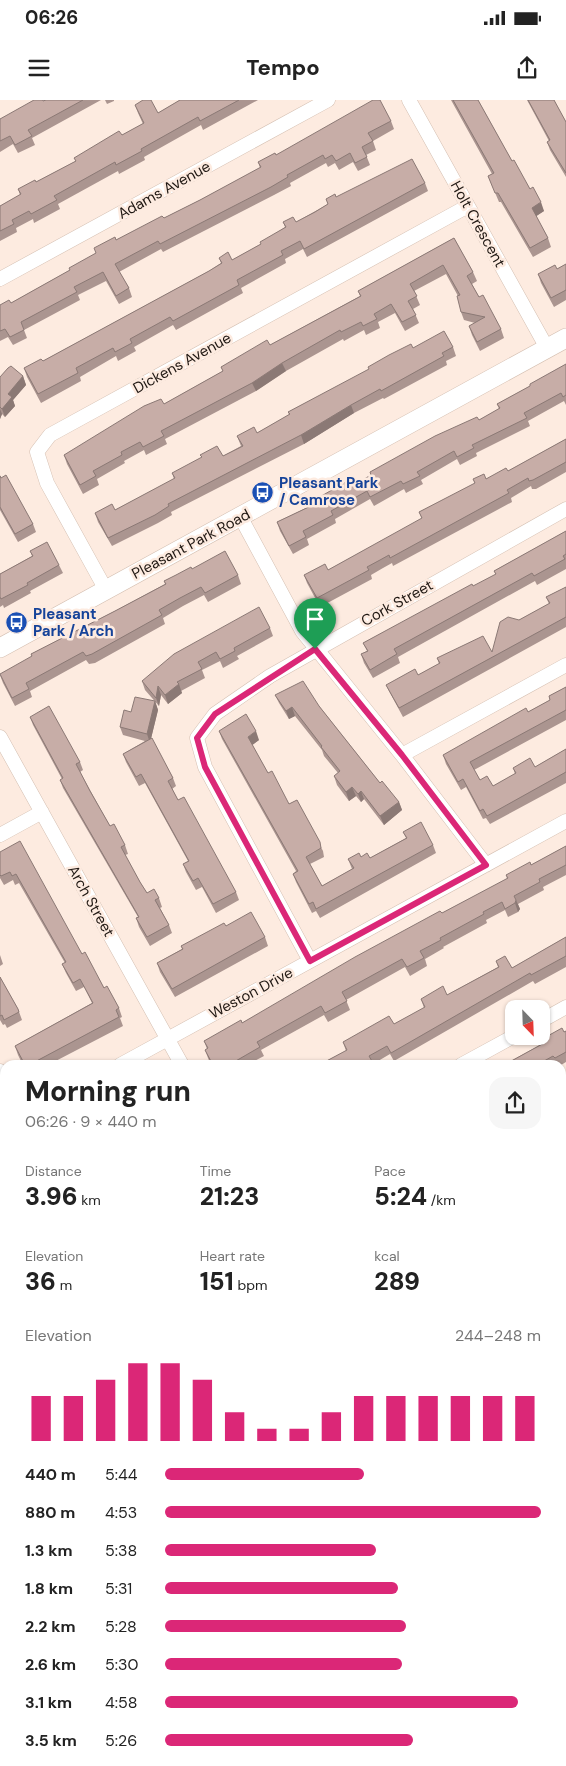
<!DOCTYPE html>
<html lang="en">
<head>
<meta charset="utf-8">
<style>
	:root { --surface:#fff; --page:#f6f6f6; --text:#222; --muted:#767676; --accent:#db2777 }
	body { margin:0; font-family:"DM Sans",sans-serif; background:var(--page); color:var(--text); height:100vh; display:flex; flex-direction:column; font-size:19px; white-space:nowrap }
	* { box-sizing:border-box; margin:0 }
	p { font-size:16px; color:var(--muted) }
	.icon { flex:none; width:28px; height:28px; fill:none; stroke:currentColor; stroke-width:2; stroke-linecap:round; stroke-linejoin:round }
	.map { position:relative; flex:1; overflow:hidden }
	.sheet { position:absolute; left:0px; top:960px; width:566px; height:706px; display:flex; flex-direction:column; background:var(--surface); border-radius:15px 15px 0 0; box-shadow:0 1px 4px #0004 }
	.sheet>* { flex:none }
	.needle { width:32px; rotate:157deg }
	.controls { position:absolute; left:505px; top:900px; display:grid; gap:10px }
	.controls a { display:grid; place-items:center; width:45px; height:45px; border-radius:10px; background:var(--surface); box-shadow:0 1px 4px #0004; font-size:25px }
	.pin { position:absolute; display:grid; place-items:center; width:42px; height:42px; color:#fff; margin:-51px -21px; border-radius:50% 50% 50% 0; rotate:-45deg; box-shadow:0 0 5px #0007 }
	.pin .icon { rotate:45deg }
	.round { display:grid; place-items:center; flex:none; width:52px; height:52px; border-radius:15px; background:var(--page) }
	.summary { display:flex; align-items:center; justify-content:space-between; height:85px; padding:0 25px }
	h1 { font-size:28px; font-weight:800; line-height:38px }
	.figures { display:grid; grid-template-columns:repeat(3,1fr); gap:8px; height:85px; padding:5px 25px }
	.figures div { display:grid; align-content:center }
	.figures b { font-size:25px; font-weight:800 }
	.figures small { font-size:14px; font-weight:400 }
	.figures p { font-size:14px }
	.chart { height:140px; padding:10px 25px }
	.chart p { display:flex; justify-content:space-between }
	.chart svg { width:100%; height:90px; margin-top:5px; stroke:var(--accent); stroke-width:6 }
	ul { padding:0 25px; list-style:none; font-size:16px }
	li { display:grid; grid-template-columns:80px 60px 1fr; align-items:center; height:38px }
	li i { height:12px; border-radius:6px; background:var(--accent) }
	.status { display:flex; justify-content:space-between; align-items:center; height:35px; padding:0 25px; background:var(--surface); direction:ltr }
	.status svg { height:14px; fill:currentColor }
	header { display:flex; justify-content:space-between; align-items:center; height:65px; padding:0 25px; background:var(--surface); font-size:22px; font-weight:800 }
	.map>svg:first-child { display:block }
	.lines { fill:none; stroke-linecap:round; stroke-linejoin:round }
	.street-casing { stroke:#d4bfb1; stroke-width:15 }
	.secondary-casing { stroke:#d4bfb1; stroke-width:20 }
	.street { stroke:#fff; stroke-width:14 }
	.secondary { stroke:#fff; stroke-width:19 }
	.wall { fill:#ab9590 }
	.shaded-wall { fill:#8b7975 }
	.building { fill:#c7ada7; stroke:#8b7975 }
	.route-casing { stroke:#fff; stroke-width:10 }
	.route { stroke:#db2777; stroke-width:6 }
	.labels { text-anchor:middle; stroke-width:5; stroke-linejoin:round; paint-order:stroke }
	.street-label { font-size:15px; fill:#1f1712; stroke:#fdebe0 }
	.transit-label { font-size:15px; font-weight:bold; fill:#164399; stroke:#fdebe0; text-anchor:start }
</style>
</head>
<body>
<div class="status"><b>06:26</b><svg viewBox="0 0 49 12"><path d="M0 12V9h3v3zM5 12V6h3v6zM10 12V3h3v9zM15 12V0h3v12zM26 1h20v11H26zM47 4h2v5h-2z"/></svg></div>
<header><svg class="icon" aria-label="menu" viewBox="0 0 24 24"><path d="M4 6h16M4 12h16M4 18h16"/></svg>Tempo<svg class="icon" aria-label="share" viewBox="0 0 24 24"><path d="M12 15V3M7 8l5-5 5 5M5 13v7h14v-7"/></svg></header>
<div class="map">
<svg width="566" height="1666" viewBox="0 0 566 1666">
	<rect width="100%" height="100%" fill="#fdebe0"/>
	<g class="lines">
		<defs>
			<path id="street" d="M409 0 547 248
				M0 179 328 0
				M241 418 302 531 402 655 486 765
				M106 490 47 383 37 352 50 335 468 106
				M0 637 182 965
				M402 655 566 565
				M0 735 42 712
				M310 861 205 667 197 638 215 614 270 576 566 409
				M541 921 566 907
				M120 965 566 721
				M461 965 514 936
				M0 971 5 980
				M0 1031 5 1028
				M561 1092 566 1089
				M0 1216 5 1213
				M561 1277 566 1275
				M0 1399 5 1397
				M561 1447 566 1445
				M561 1619 566 1617
				M475 1666 484 1661"/>
			<path id="secondary" d="M0 548 566 238
				M0 1589 5 1591
				M216 1661 230 1666"/>
		</defs>
		<use href="#street" class="street-casing"/>
		<use href="#secondary" class="secondary-casing"/>
		<use href="#street" class="street"/>
		<use href="#secondary" class="secondary"/>
	</g>
	<path class="wall" d="M46 0H101L32 38 35 45 18 53 13 44 0 52V19Z
		M105 0H114V1L107 4Z
		M180 0H258L203 30 201 25 144 57 145 60 119 74 118 71 58 104 60 109 34 123 33 119 16 128 17 132 0 141V106L20 95 18 89 36 82 76 61 74 58 122 35 143 24 138 13 135 5 158 13Z
		M451 0H478L512 61 544 111 536 116 548 138 551 147 533 157 501 102H499L488 76 492 74Z
		M527 0H554L566 22V77L550 50 547 42 549 41Z
		M391 21 394 29 373 41 376 50 366 55 370 65 358 71 353 62 339 70 335 63 328 67 326 63 290 83 291 86 274 95 163 152 161 149 119 172 129 188 132 197 119 204 106 181 78 195 80 200 24 230 27 238 13 245 8 237 0 241V205L11 203 70 170 116 140 164 118 200 100 260 68 258 62 276 55Z
		M425 83 428 91 307 157 303 149 285 159 286 163 241 188 243 193 176 230 173 225 134 247 136 251 118 261 116 256 80 277 81 281 41 303 27 277 24 268 43 261 209 171 221 163 219 158 232 160 261 144 285 127 283 122H296L328 104 326 99Z
		M454 138 473 172 477 181 472 184 479 197 501 229 504 238 480 251 472 235 469 226 475 223 464 220 461 212 458 196 446 174 414 191 420 205 413 209 419 223 405 231 395 213 378 222 380 228 366 235 364 230 344 241 343 239 286 271 256 291 165 339 167 344 146 355 144 350 124 361 125 363 97 379 99 385 83 394 67 364 64 355 164 304 223 271 221 267 270 245 360 196 358 191Z
		M566 164V200L554 207 541 183 538 174 557 169Z
		M453 247 456 256 446 261 447 265 384 299 383 298 354 313 304 344 171 412 172 415 158 423 112 446 98 422 95 413 115 410 174 379 172 373 223 356 241 346 237 336 257 333 289 315 288 312 413 248Z
		M566 264V305L564 301 528 321 530 326 476 353 477 356 460 365 457 359 421 380 423 384 406 393 404 389 374 406 370 399 335 419 336 423 307 439 309 445 293 454 280 431 277 422 312 405 311 402 354 385 371 376 370 372 479 320 499 309 497 304 530 286Z
		M23 276 26 285 13 300 15 306 5 317 2 314 0 319V277Z
		M566 339V372L536 389H532L531 386 511 398 512 402 393 466 392 463 383 468 371 475 372 479 320 507 307 483 304 475 328 470 422 419 419 412 475 384 473 379H486L508 371Z
		M0 375 1 378 33 424 36 432 18 442 0 410Z
		M566 431V469L537 485 535 481 398 557 400 563 373 578 364 563 361 554 367 551 363 543 496 475 494 471Z
		M30 451 59 465 63 473 30 491 31 493 4 508 3 505 0 507V474L32 456Z
		M192 469 238 475 241 484 208 502 204 495 183 506 163 518 165 524 95 563 89 564 86 560 30 591 32 597 15 606 3 583 0 575 32 557 31 554 115 511 165 484 164 481Z
		M566 487V527L403 617 390 593 386 585 418 575 439 564 437 558 492 552 519 520 549 504 546 497Z
		M270 528 273 536 237 556 239 559 223 568 220 561 202 570 205 578 181 591 182 593 168 604 161 595 159 606 145 590 142 581Z
		M566 587V620L474 670 480 680 493 686 515 674 513 668 535 667 566 649V683L490 724 486 718 483 719 466 687 461 690 446 664 443 655 528 612 550 600 549 596Z
		M275 595 319 606 380 683 399 702 402 710 384 725 364 699 361 702 356 696 349 701 337 685 334 676 338 673 324 656 322 650 295 616 289 619 279 603Z
		M155 601 158 610 151 638 173 678 176 686 172 689 178 700 236 792 239 800 216 813 202 787 196 790 186 772 183 764 188 761 145 683 139 686 126 662 123 654 145 641 123 635 120 627 131 612Z
		M30 617 80 662 83 670 80 672 110 726 125 745 128 754 125 755 140 782 147 793 159 798 162 807 160 808 169 825 172 833 150 846 139 827 136 818 138 817 63 688 60 680 62 679 33 625Z
		M219 631 259 640 252 645 268 673 289 704 297 700 323 751 324 757 310 764 322 786 352 769 348 759 361 757 370 758 406 738 403 732 433 745 436 753 320 818 316 811 312 813 296 782 293 774 296 771 222 639Z
		M566 746V775L543 787 544 790 518 804 520 809 518 812 508 817 505 810 486 820 487 823 443 847 444 848 425 859 427 866 410 876 405 867 346 900 350 910 328 922 324 915 261 950 264 956 247 965H211L208 958 205 950 207 949 204 941 242 923 442 813 507 779 506 775 531 765Z
		M0 752 82 854 104 888 119 908 122 917 120 918 123 926 48 965H23L18 955 15 946 92 903 84 887 76 891 66 873 62 864 65 863 19 783 15 785 13 780 4 785 0 778Z
		M226 826 265 837 268 846 175 897 160 872 157 863 182 849 181 846Z
		M566 837V867L535 884 533 881 394 961 390 954 373 964 374 965H319L346 951 343 942 394 924 424 908 421 899 447 895 498 867 496 861 512 868Z
		M0 855 3 864 0 866Z
		M0 877 18 909 22 920 7 928 5 924 3 925 0 920Z
		M566 931V962L561 965H557V964L555 965H504L545 942 544 938Z
		M566 1017V1047L561 1050V1020Z
		M5 1053V1096L0 1099V1056Z
		M566 1115V1146L561 1149V1118Z
		M5 1124V1170L0 1173V1142L4 1140 0 1131V1127Z
		M566 1193V1232L564 1233 565 1235 561 1237V1195Z
		M5 1238V1277L0 1280V1241Z
		M566 1295V1325L561 1327V1297Z
		M5 1311V1359L0 1362V1328L4 1325Z
		M566 1374V1403L561 1405V1377Z
		M0 1428 1 1430 5 1428V1466L2 1468 0 1464Z
		M566 1470V1498L563 1500 564 1504 561 1506V1473Z
		M566 1531V1568H565L563 1564 561 1565V1534Z
		M566 1641V1666H512L561 1661Z
		M70 1661H139L154 1666H78L77 1663Z
		M376 1661H407L398 1666H379Z"/>
	<path class="shaded-wall" d="M541 102 544 111 535 117 532 108Z
		M282 263 286 271 256 291 252 283Z
		M23 276 26 285 13 300 15 306 5 317 2 309 8 294Z
		M351 305 354 313 304 344 301 335Z
		M0 309 2 314 0 319Z
		M179 584 182 593 168 604 165 595Z
		M158 586 161 595 159 606 156 598Z
		M155 601 158 610 150 643 147 634Z
		M292 607 295 616 289 619 286 611Z
		M256 631 259 640 251 646 248 637Z
		M352 687 356 696 349 701 346 692Z
		M361 691 364 699 361 702 358 694Z
		M399 702 402 710 384 725 380 716Z
		M516 800 520 809 518 812 515 803Z
		M23 1661H30L28 1666H21Z
		M366 1661H371L372 1663 371 1666H364Z"/>
	<path class="building" d="M34 0H43V1L46 0H83L28 30 32 36 15 45 10 36 0 41V19Z
		M143 0H151L158 13 180 0H239L200 21 198 17 141 49 142 51 116 65 115 62 54 96 57 100 31 114 29 111 12 120 14 124 0 131V106L21 94 18 89 35 80 36 82 76 61 74 58 119 31 122 35 144 23 135 5Z
		M373 0H380L391 21 368 33 373 41 362 47 367 57 355 63 350 53 336 61 332 55 325 59 323 55 287 75 288 77 271 87 160 144 158 141 115 164 129 188 116 196 103 172 74 187 77 192 21 222 24 230 10 237 5 229 0 231V205L9 200 11 203 70 170 69 168 96 153 94 148 115 137 116 140 162 116 164 118 200 100 261 67 258 62 275 53 276 55Z
		M453 0H478L512 61 514 60 530 89 533 87 541 102 532 108 548 138 530 148 498 93H495L488 76 494 73Z
		M528 0H554L566 22V73L547 42 550 40Z
		M412 59 425 83 304 149 300 141 281 151 283 155 237 180 239 185 173 221 170 217 130 239 132 243 115 252 113 248 76 268 78 273 38 294 24 268 41 259 43 261 209 171 222 163 219 158 228 152 232 160 261 144 260 142 286 127 283 122 293 117 296 122 315 112 328 104 326 99 335 94 336 97Z
		M454 138 473 172 467 176 479 197 483 195 501 229 477 242 469 226 485 217 461 212 457 196 460 195 443 165 410 184 417 196 408 201 416 215 402 222 391 204 374 214 377 219 363 226 361 222 341 232 340 230 282 263 252 283 161 331 164 336 143 347 140 342 121 352 122 355 93 371 96 376 80 385 64 355 144 306 161 299 164 304 223 271 221 267 267 240 270 245 361 196 358 191Z
		M566 164V190L551 198 538 174 555 165 557 169Z
		M444 231 453 247 442 253 444 256 381 291 380 289 351 305 301 335 168 404 169 406 155 415 108 438 95 413 112 404 115 410 175 378 172 373 202 357 200 355 217 346 223 356 243 346 237 336 254 327 257 333 290 314 288 312 369 269 368 267 389 255 411 244 413 248Z
		M566 264V295L563 297 561 293 524 313 527 318 472 345 474 348 457 357 454 351 417 372 420 376 403 384 401 381 370 397 367 391 331 411 333 415 303 431 306 437 289 446 277 422 313 405 311 402 351 379 354 385 371 375 370 372 435 336 477 317 479 320 500 308 497 304 530 286V284Z
		M11 266 23 276 8 294 12 297 2 309 0 307V277L8 268Z
		M566 339V362L533 380 529 381 528 378 507 390 509 393 390 458 389 455 380 460 367 467 369 470 317 498 304 475 325 464 328 470 422 418 419 412 475 383 473 379 484 374 486 379 506 368 508 371Z
		M6 375 33 424 15 434 0 407V376L1 378Z
		M566 431V454L563 456 565 459 534 476 532 473 394 549 397 554 370 570 361 554 368 551 363 543 472 484 473 486 496 474 494 471Z
		M47 442 59 465 27 483 28 485 1 499 0 497V474L33 456 30 451Z
		M225 451 238 475 205 493 201 487 180 498 159 510 162 515 92 554 86 556 83 552 26 583 29 589 12 598 0 574 32 556 31 554 115 511 166 484 164 481 176 475 191 467 192 469Z
		M566 487V517L399 608 386 585 415 569 418 575 440 563 437 558 483 536 492 552 500 522 508 517 519 520 550 503 546 497Z
		M259 507 270 528 234 548 235 551 220 559 216 552 198 562 202 569 177 582 179 584 165 595 158 586 156 598 142 581 174 554Z
		M303 581 319 606 380 683 382 681 399 702 380 716 361 691 358 694 352 687 346 692 334 676 340 671 321 647 322 646 292 607 286 611 275 595Z
		M566 587V610L470 662 480 680 487 676 493 686 516 673 513 668 530 658 535 667 566 649V672L487 716 483 709 480 711 463 679 458 682 443 655 526 608 528 612 550 600 549 596Z
		M135 597 155 601 147 634 120 627 124 610 131 612Z
		M49 606 80 662 76 664 90 691 110 726 114 724 125 745 121 747 140 782 147 793 154 789 159 798 155 800 169 825 147 837 136 818 139 817 60 680 63 678 30 617Z
		M246 614 256 631 248 637 268 673 272 671 289 704 297 700 320 742 321 748 306 757 322 786 354 768 348 759 359 753 361 757 367 753 370 758 407 738 403 732 421 722 433 745 316 809 313 802 309 804 293 774 298 771 219 631Z
		M152 638 173 678 168 681 178 700 184 697 236 792 213 804 198 778 193 781 183 764 189 761 141 674 136 677 123 654Z
		M20 741 82 854 85 852 104 888 107 886 119 908 116 910 119 917 29 965H25L15 946 93 903 80 879 73 883 62 864 66 862 16 774 12 776 10 772 1 776 0 775V752Z
		M566 746V765L539 779 540 782 514 796 516 800 515 803 505 809 502 802 483 812 484 814 440 838 441 840 420 851 424 858 407 867 402 859 342 892 347 901 325 913 321 906 257 942 260 947 234 962 236 965H213L205 950 208 948 204 941 241 920 242 923 355 857 440 811 442 813 508 778 506 775 530 762 531 765Z
		M251 812 265 837 172 889 157 863 183 849 181 846 224 823 226 826Z
		M566 837V856L531 875 530 873 391 953 387 946 369 956 373 963 369 965H319L347 950 343 942 389 916 394 924 425 907 421 899 443 886 447 895 499 867 496 861 505 856 512 868Z
		M0 877 18 909 19 912 4 920 2 915 0 916Z
		M562 928 564 932 566 931V952L555 958 553 956 537 965H504L546 942 544 938Z
		M566 1017V1037L561 1040V1020Z
		M5 1053V1077L2 1079 4 1087 0 1089V1056Z
		M566 1115V1136L561 1139V1118Z
		M5 1124V1139L0 1130V1127Z
		M5 1139V1160L0 1163V1142Z
		M566 1193V1222L561 1224V1195Z
		M5 1238V1267L0 1270V1241Z
		M566 1295V1314L561 1317V1297Z
		M5 1311V1349L0 1351V1328L4 1325 1 1313Z
		M566 1374V1392L561 1395V1377Z
		M0 1428 1 1430 5 1428V1456L0 1459Z
		M566 1470V1488L561 1490V1473Z
		M566 1531V1560L565 1558 562 1560 561 1558V1534Z
		M566 1641V1659L553 1666H512L521 1661H561V1643Z
		M5 1660V1661H23L21 1666H3Z
		M82 1661H139L154 1666H87L88 1663Z
		M337 1661H366L364 1666H335Z
		M378 1661H388L380 1665Z"/>
	<g class="lines">
		<defs>
			<path id="route" d="M315 549 402 655 486 765 310 861 205 667 197 638 215 614Z"/>
		</defs>
		<use href="#route" class="route-casing"/>
		<use href="#route" class="route"/>
	</g>
	<defs>
		<symbol id="bus-disc" viewBox="-11 -11 22 22"><circle r="9.5" fill="#1a4fb4" stroke="#fdebe0"/><path d="M-5-6H5V4H4V6H2V4H-2V6H-4V4H-5ZM-3.5-4V0h7V-4ZM-3.5 1.2v1.5H-2V1.2ZM2 1.2v1.5H3.5V1.2Z" fill="#fff"/></symbol>
	</defs>
	<g fill-rule="evenodd">
		<use href="#bus-disc" x="250" y="380" width="25" height="25"/>
		<use href="#bus-disc" x="4" y="510" width="25" height="25"/>
	</g>
	<g class="labels">
		<g class="street-label">
			<text transform="translate(164 90) rotate(-29)" y="5">Adams Avenue</text>
			<text transform="translate(478 124) rotate(61)" y="5">Holt Crescent</text>
			<text transform="translate(182 263) rotate(-29)" y="5">Dickens Avenue</text>
			<text transform="translate(191 444) rotate(-28)" y="5">Pleasant Park Road</text>
			<text transform="translate(397 503) rotate(-29)" y="5">Cork Street</text>
			<text transform="translate(91 801) rotate(61)" y="5">Arch Street</text>
			<text transform="translate(251 893) rotate(-28)" y="5">Weston Drive</text>
		</g>
		<g class="transit-label">
			<text x="279" y="388">Pleasant Park<tspan x="279" dy="17">/ Camrose</tspan></text>
			<text x="33" y="519">Pleasant<tspan x="33" dy="17">Park / Arch</tspan></text>
		</g>
	</g>
</svg>
<div class="controls">
<a><svg class="needle" viewBox="-14 -14 28 28"><path d="M0-13l5 13h-10z" fill="#e53935"/><path d="M0 13l5-13h-10z" fill="#767676"/></svg></a>
</div>
<div class="pin" style="left:315px;top:549px;background:#1e9e55"><svg class="icon" aria-label="arrive" viewBox="0 0 24 24"><path d="M6 21V4h12l-3 4 3 4H6"/></svg></div>
<section class="sheet">
<div class="summary"><div><h1>Morning run</h1><p>06:26 · 9 × 440 m</p></div><a class="round"><svg class="icon" aria-label="share" viewBox="0 0 24 24"><path d="M12 15V3M7 8l5-5 5 5M5 13v7h14v-7"/></svg></a></div>
<div class="figures">
<div><p>Distance</p><b>3.96<small> km</small></b></div>
<div><p>Time</p><b>21:23</b></div>
<div><p>Pace</p><b>5:24<small> /km</small></b></div>
</div>
<div class="figures">
<div><p>Elevation</p><b>36<small> m</small></b></div>
<div><p>Heart rate</p><b>151<small> bpm</small></b></div>
<div><p>kcal</p><b>289</b></div>
</div>
<div class="chart"><p><span>Elevation</span>244–248 m</p>
<svg viewBox="0 0 160 44" preserveAspectRatio="none"><path d="M5 44V22M15 44V22M25 44V14M35 44V6M45 44V6M55 44V14M65 44V30M75 44V38M85 44V38M95 44V30M105 44V22M115 44V22M125 44V22M135 44V22M145 44V22M155 44V22"/></svg>
</div>
<ul>
<li><b>440 m</b>5:44<i style="width:53%"></i></li>
<li><b>880 m</b>4:53<i style="width:100%"></i></li>
<li><b>1.3 km</b>5:38<i style="width:56%"></i></li>
<li><b>1.8 km</b>5:31<i style="width:62%"></i></li>
<li><b>2.2 km</b>5:28<i style="width:64%"></i></li>
<li><b>2.6 km</b>5:30<i style="width:63%"></i></li>
<li><b>3.1 km</b>4:58<i style="width:94%"></i></li>
<li><b>3.5 km</b>5:26<i style="width:66%"></i></li>
</ul>
</section>
</div>
</body>
</html>
